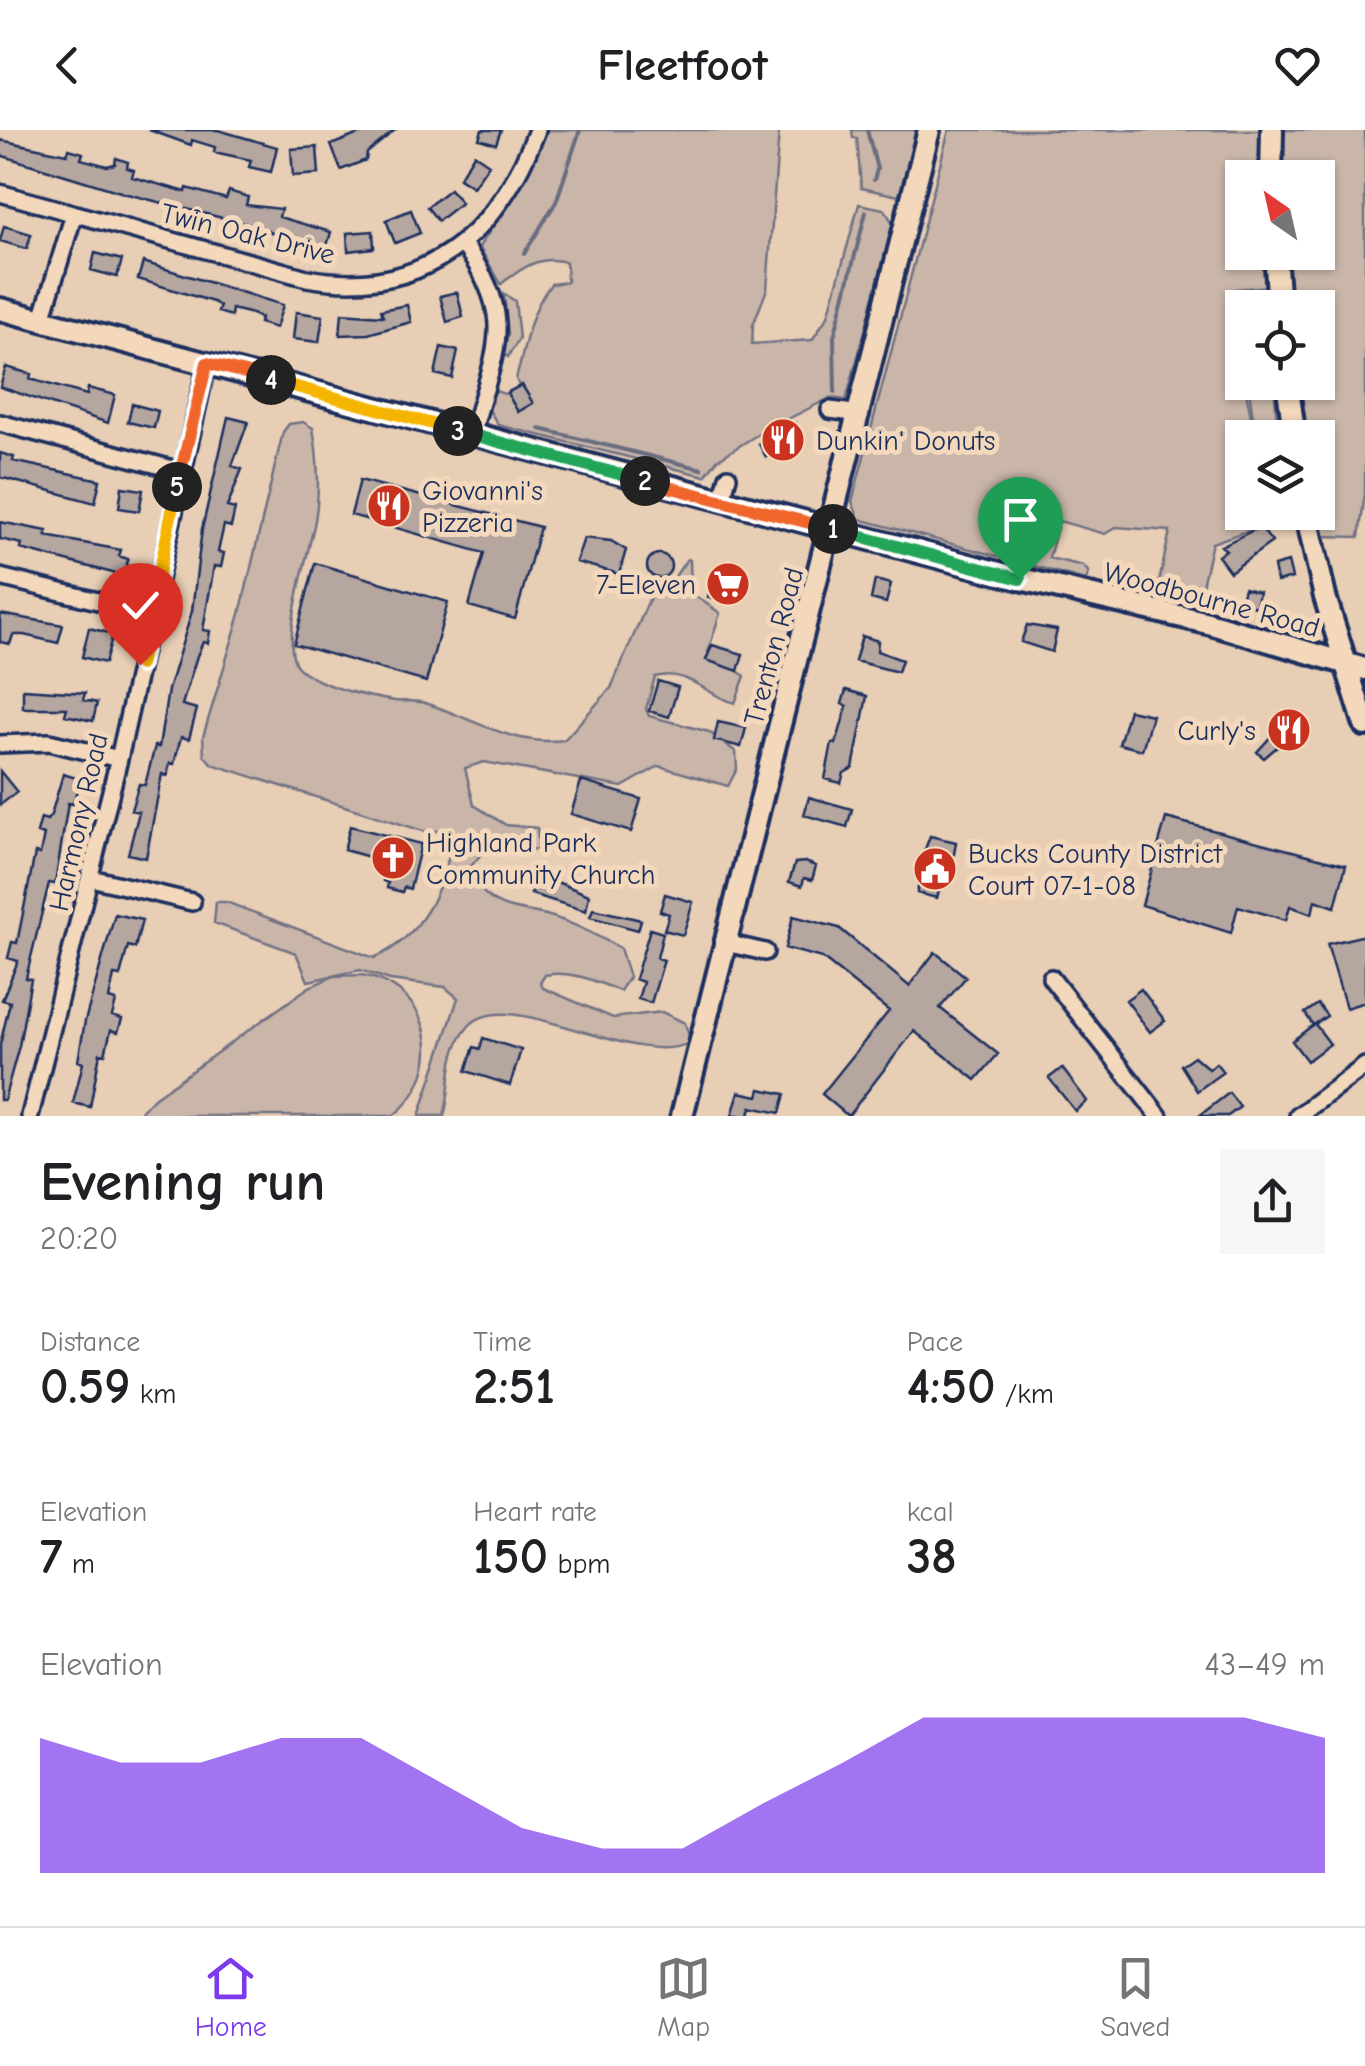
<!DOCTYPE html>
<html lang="en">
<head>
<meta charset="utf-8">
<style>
	:root { --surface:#fff; --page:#f6f6f6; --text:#202124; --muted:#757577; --line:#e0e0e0; --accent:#7c3aed }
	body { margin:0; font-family:"Comic Neue",sans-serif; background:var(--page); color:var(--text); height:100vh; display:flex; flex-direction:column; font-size:38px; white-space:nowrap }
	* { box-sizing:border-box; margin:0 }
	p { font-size:32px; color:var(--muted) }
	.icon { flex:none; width:55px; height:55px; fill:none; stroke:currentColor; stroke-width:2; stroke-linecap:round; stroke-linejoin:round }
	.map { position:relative; height:986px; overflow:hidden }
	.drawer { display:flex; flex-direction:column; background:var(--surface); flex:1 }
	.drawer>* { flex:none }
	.needle { width:65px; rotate:326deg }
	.tools { position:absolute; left:1225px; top:30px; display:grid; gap:20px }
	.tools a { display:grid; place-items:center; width:110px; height:110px; border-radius:0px; background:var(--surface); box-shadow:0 2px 8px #0004; font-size:50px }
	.pin { position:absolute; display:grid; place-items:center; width:85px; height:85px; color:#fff; margin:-102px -42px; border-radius:50% 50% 50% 0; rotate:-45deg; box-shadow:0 0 10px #0007 }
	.pin .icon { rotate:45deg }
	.km { position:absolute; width:50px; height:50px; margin:-25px; border-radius:50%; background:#222; color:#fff; font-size:28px; line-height:50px; text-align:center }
	.round { display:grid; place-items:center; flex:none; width:105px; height:105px; border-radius:0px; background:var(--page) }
	.headline { display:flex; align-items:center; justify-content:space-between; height:170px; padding:0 40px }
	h1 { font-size:55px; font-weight:700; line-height:75px }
	.figures { display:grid; grid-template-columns:repeat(3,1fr); gap:15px; height:170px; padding:10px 40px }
	.figures div { display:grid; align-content:center }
	.figures b { font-size:50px; font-weight:700 }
	.figures small { font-size:28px; font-weight:400 }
	.figures p { font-size:28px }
	.chart { height:280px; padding:20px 40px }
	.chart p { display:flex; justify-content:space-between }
	.chart svg { width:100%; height:180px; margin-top:10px; fill:var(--accent); opacity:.7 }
	header { display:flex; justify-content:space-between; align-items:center; height:130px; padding:0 40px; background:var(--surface); font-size:45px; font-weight:700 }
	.tab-bar { display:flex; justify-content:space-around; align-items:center; height:140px; border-top:2px solid var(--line); background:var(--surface); font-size:28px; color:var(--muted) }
	.tab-bar a { display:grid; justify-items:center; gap:5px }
	.tab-bar .current { color:var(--accent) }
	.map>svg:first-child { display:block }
	.green { fill:#c9b6a9; stroke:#727284; stroke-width:2.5; fill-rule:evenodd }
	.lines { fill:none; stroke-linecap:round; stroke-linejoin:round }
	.stream { stroke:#6b6d80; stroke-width:4 }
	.building { fill:#b5a6a0; stroke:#1b2f5e; stroke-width:2.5 }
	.minor-casing { stroke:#1b2f5e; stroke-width:22 }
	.major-casing { stroke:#1b2f5e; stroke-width:28 }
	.minor { stroke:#f4d8bb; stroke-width:15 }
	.major { stroke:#f4d8bb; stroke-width:20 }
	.split-1-casing { stroke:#fff; stroke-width:20 }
	.split-2-casing { stroke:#fff; stroke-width:20 }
	.split-3-casing { stroke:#fff; stroke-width:20 }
	.split-4-casing { stroke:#fff; stroke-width:20 }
	.split-5-casing { stroke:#fff; stroke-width:20 }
	.split-6-casing { stroke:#fff; stroke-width:20 }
	.split-1 { stroke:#22a559; stroke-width:12 }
	.split-2 { stroke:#f0652b; stroke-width:12 }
	.split-3 { stroke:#22a559; stroke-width:12 }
	.split-4 { stroke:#f5b400; stroke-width:12 }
	.split-5 { stroke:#f0652b; stroke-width:12 }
	.split-6 { stroke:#f5b400; stroke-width:12 }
	.labels { text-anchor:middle; stroke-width:10; stroke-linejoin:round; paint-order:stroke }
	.street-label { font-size:28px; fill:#1b2f5e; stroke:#f4d8bb }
	.poi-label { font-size:28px; fill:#1b2f5e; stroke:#f4d8bb; text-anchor:start }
</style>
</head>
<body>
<header><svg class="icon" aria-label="back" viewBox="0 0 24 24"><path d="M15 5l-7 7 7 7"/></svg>Fleetfoot<svg class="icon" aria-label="heart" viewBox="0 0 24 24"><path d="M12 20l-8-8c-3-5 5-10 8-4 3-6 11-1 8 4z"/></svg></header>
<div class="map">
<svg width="1365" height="986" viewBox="0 0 1365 986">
	<rect width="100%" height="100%" fill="#e7ceb5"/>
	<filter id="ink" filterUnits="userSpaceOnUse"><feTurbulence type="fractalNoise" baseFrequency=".01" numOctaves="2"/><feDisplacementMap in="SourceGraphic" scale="20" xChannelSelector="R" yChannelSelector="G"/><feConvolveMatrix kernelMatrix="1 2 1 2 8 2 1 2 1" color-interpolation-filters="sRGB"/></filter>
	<g filter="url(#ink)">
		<path class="green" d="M543 0H779L767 159 753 195 752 214 812 210 828 186 859 74 884 79 893 93 891 106 846 270 830 268 760 303 717 330 705 346 498 295 489 280 493 260 504 264 519 256 516 249C526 215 528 184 551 154L567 152 566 132C538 125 522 138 501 154L479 117 523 52Z
			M852 0H918L899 66 861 58 857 8H853Z
			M949 0H1365V363L1359 407 1319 406 1315 383 1318 308 1300 307 1289 253 1318 252V178L1287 177 1269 156 1236 159 1233 197 1255 307 1242 308V382L1283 383 1284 388 1212 413 1201 460 1204 469 1197 474 1107 454 1110 442 1159 452 1170 401 1116 397 1105 404 1059 391 1049 428 1083 436 1089 442 1086 450 859 389 852 372ZM1242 48H1318V122H1242Z
			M504 164 515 171 519 209 508 227 503 224 508 204Z
			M1248 253H1274L1278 307H1256Z
			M303 292 313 298C318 326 320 362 315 390 311 417 276 521 300 539 322 557 367 567 395 571 405 572 415 570 425 573 473 588 513 617 564 610L611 558 651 465 643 461 646 455 665 461 687 429 690 430 691 463 720 483 708 522 745 546 735 573C707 566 688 538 655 547L646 579 649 586 709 602 736 622 737 639 728 656 659 636 622 657 484 632 465 638 474 675 506 695 537 698 539 719 482 723 468 740C490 781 506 776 546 785 572 792 597 806 620 818L629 847 620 861C595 851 572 840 545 845L540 853 543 858 613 888 662 882 685 893 691 912C635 942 506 851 468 897 445 925 453 955 444 986H419L458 868 445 857 390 850 360 840 308 851 296 823 214 793 216 772H226L374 828C423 807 443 759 453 708L446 701H423L212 634 204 625 203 607 240 484 283 302 289 294Z
			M361 845C434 857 449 942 393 986H137L154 968 309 857 334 846Z"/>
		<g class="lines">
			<path class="stream" d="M867 0 877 39 874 50
				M524 124 556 72 580 0
				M835 262 834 207 866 82
				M540 299 702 339"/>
		</g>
		<path class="building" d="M149 0H218L277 17 271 42 249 37 251 30 214 22 215 17 192 10 191 15Z
			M369 0H395L367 23 366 30 341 40 331 15Z
			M482 0H501L496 14 479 9Z
			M0 10 67 24 69 19 83 23 81 29 107 36 115 34 116 28 128 32 127 38 134 40 132 47 186 62 187 58 226 69 229 61 248 67 246 75 281 79 279 87 331 102 326 119 274 109 276 105 262 98 127 64 0 25Z
			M317 17 319 44 293 46 291 19Z
			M474 24 489 34 473 57 459 48Z
			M450 59 461 73 438 91 427 77Z
			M411 80 420 103 395 113 386 90Z
			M4 96 31 104 27 119 0 111Z
			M373 101 374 118 348 121 347 103Z
			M95 123 122 130 117 147 91 140Z
			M143 132 283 175 276 198 259 193 261 188 252 184 232 179 231 186 218 182 220 176 213 172 138 149Z
			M457 162 463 187 447 192 440 166Z
			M407 175 411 192 368 204 340 205 342 183 383 186 381 180Z
			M296 182 323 186 319 212 293 209Z
			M441 217 458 221 452 248 435 244Z
			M6 237 31 244 30 249 87 265 88 258 115 265 108 293 0 257Z
			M522 255 533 273 518 282 507 263Z
			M132 274 158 281 154 298 128 292Z
			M228 287 248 292 232 336 242 339 227 377 235 379 231 397 224 395 218 422 224 423 221 437 214 436 203 500 210 501 208 513 203 512 197 526 182 575 197 579 189 609 181 607 174 634 170 633 167 646 162 644 146 728 128 724 139 682 131 680 139 654 145 655 155 616 159 617 168 560 192 481 202 399Z
			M795 293 802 313 775 329 771 324 766 327 759 314Z
			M0 323 14 327 13 331 100 350 95 373 0 347Z
			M360 350 540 397 515 489 469 476 484 423 351 385Z
			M122 357 143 360 139 381 119 378Z
			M0 392 47 401 46 406 121 420 119 426 128 429 124 446 21 419 22 414 0 409Z
			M1260 397 1272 412 1230 442 1218 426 1226 420 1221 416Z
			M584 408 611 411 626 420 619 444 576 432Z
			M647 436a12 12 0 1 1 24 0a12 12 0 1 1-24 0Z
			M1288 432 1292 448 1277 452 1274 436Z
			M315 433 448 472 426 552 294 514Z
			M716 436 743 444 740 469 732 474 708 467Z
			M875 450 891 454 886 473 871 469Z
			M1244 458 1259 462 1256 477 1240 473Z
			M0 484 63 495 58 513 24 505H13L10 514 0 512Z
			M1027 495 1057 500 1052 522 1021 512Z
			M89 498 113 504 105 533 82 527Z
			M862 506 878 511 877 521 902 530 898 542 855 531Z
			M712 515 743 524 738 541 706 530Z
			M658 551 678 557 669 587 649 581Z
			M23 559 85 563 83 570 97 573 93 591 65 585 67 578H23Z
			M846 560 867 566 853 638 844 643 841 653 825 649 832 613 836 614 847 576 842 574Z
			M1129 580 1152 585 1142 620 1119 614Z
			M1292 583 1303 595 1264 628 1257 622Z
			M718 592 746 598 741 617 714 610Z
			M0 641 17 662 0 675Z
			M63 644 80 649 73 674 68 673 55 754 49 753 26 848 31 849 19 916 4 970H0V915L10 872 2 870 18 831 8 828 12 812 17 813 35 723 40 724 44 705 37 703 41 688 47 690 51 685Z
			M581 651 641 669 631 702 571 684Z
			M809 667 852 679 847 697 804 685Z
			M1166 688 1346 735 1335 777 1315 770 1312 784 1290 776 1286 790 1238 776 1231 803 1142 775Z
			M350 696 421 714 410 759 404 757 402 762 387 758 388 753 383 751 388 732 344 720Z
			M930 706 956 712 949 755 941 753 937 768 917 763 920 748 915 746Z
			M805 732 816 736 812 750 804 748 802 756 789 752 795 733Z
			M552 750 589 765 586 781 531 764 536 754 550 757Z
			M665 764 693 772 683 805 664 800 669 784 660 781Z
			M593 779 641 790 638 800 590 787Z
			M115 784 142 790 135 818 128 816 120 846 114 845 109 869 116 871 112 886 122 889 118 902 111 900 105 924 100 923 90 977 73 973 83 933 78 931 85 891Z
			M793 786 839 798 909 856 935 822 966 847 940 878 998 924 976 950 914 901 848 986 822 964 889 881 822 828 785 818Z
			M650 799 663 803 657 828 664 830 651 873 638 869 643 852 635 849Z
			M1365 805V872L1346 878 1327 814Z
			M1141 859 1165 891 1150 902 1126 870Z
			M1318 874 1327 886 1315 894 1330 914 1307 931 1292 911 1313 895 1305 883Z
			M483 908 521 920 510 955 466 941 474 917 480 919Z
			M1194 926 1209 939 1216 933 1223 942 1197 961 1181 935Z
			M1062 938 1087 971 1075 981 1049 948Z
			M760 959 785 964 780 983 751 977 749 986H732L739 962 758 966Z
			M1229 963 1240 977 1228 986H1199Z"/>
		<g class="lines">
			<defs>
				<path id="minor" d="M0 63 307 148C424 169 498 104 537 0
					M463 114C519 191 494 220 472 305
					M42 189 74 84
					M830 280 861 284
					M0 293 180 341
					M722 369 728 347
					M0 447 151 484
					M0 614 49 612 119 629
					M91 748 192 772
					M726 813 765 822
					M1051 848 1159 986
					M30 986 119 629 207 233
					M1298 986 1365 936"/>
				<path id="major" d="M1271 48 1272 0
					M1275 122 1279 178
					M0 179 1021 449 1208 493 1365 539
					M1287 252 1295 308
					M1306 382 1325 467 1365 595
					M682 986 929 0"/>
			</defs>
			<use href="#minor" class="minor-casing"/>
			<use href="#major" class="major-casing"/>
			<use href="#minor" class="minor"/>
			<use href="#major" class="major"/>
		</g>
	</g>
	<g class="lines" filter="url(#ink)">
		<defs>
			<path id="split-1" d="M833 399 1020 449"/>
			<path id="split-2" d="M645 351 833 399"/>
			<path id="split-3" d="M458 301 645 351"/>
			<path id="split-4" d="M271 250 458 301"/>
			<path id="split-5" d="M177 357 207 233 271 250"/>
			<path id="split-6" d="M140 535 177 357"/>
		</defs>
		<use href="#split-1" class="split-1-casing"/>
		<use href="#split-2" class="split-2-casing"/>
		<use href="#split-3" class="split-3-casing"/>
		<use href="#split-4" class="split-4-casing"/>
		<use href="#split-5" class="split-5-casing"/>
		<use href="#split-6" class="split-6-casing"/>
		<use href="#split-1" class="split-1"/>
		<use href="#split-2" class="split-2"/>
		<use href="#split-3" class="split-3"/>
		<use href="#split-4" class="split-4"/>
		<use href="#split-5" class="split-5"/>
		<use href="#split-6" class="split-6"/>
	</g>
	<defs>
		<symbol id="restaurant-disc" viewBox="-11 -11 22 22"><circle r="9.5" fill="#c8321e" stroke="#f4d8bb"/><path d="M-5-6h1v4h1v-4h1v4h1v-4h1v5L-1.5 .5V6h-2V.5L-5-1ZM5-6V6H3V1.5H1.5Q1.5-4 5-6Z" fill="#fff"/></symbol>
		<symbol id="supermarket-disc" viewBox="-11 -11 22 22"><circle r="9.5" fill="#c8321e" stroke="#f4d8bb"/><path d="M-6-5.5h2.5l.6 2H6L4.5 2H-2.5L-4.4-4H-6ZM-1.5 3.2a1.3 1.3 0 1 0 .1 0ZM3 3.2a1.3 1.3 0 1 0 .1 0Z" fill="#fff"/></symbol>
		<symbol id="church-disc" viewBox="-11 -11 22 22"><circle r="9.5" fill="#c8321e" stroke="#f4d8bb"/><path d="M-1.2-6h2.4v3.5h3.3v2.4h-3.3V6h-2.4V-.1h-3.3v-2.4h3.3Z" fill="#fff"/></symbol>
		<symbol id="civic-disc" viewBox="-11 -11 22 22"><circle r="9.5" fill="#c8321e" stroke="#f4d8bb"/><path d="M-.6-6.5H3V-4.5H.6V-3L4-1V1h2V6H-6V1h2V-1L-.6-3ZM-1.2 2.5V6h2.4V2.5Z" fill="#fff"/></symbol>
	</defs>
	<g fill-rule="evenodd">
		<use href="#restaurant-disc" x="758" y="285" width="50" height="50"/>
		<use href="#restaurant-disc" x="364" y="351" width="50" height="50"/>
		<use href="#supermarket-disc" x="703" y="429" width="50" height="50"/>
		<use href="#restaurant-disc" x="1264" y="575" width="50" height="50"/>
		<use href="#church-disc" x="368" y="703" width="50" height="50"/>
		<use href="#civic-disc" x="910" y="714" width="50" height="50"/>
	</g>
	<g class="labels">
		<g class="street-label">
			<text transform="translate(248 103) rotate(14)" y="10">Twin Oak Drive</text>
			<text transform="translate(1212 469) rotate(15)" y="10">Woodbourne Road</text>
			<text transform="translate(773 516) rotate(-75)" y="10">Trenton Road</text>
			<text transform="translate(78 692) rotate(-77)" y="10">Harmony Road</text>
		</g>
		<g class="poi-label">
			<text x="816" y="320">Dunkin' Donuts</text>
			<text x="422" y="370">Giovanni's<tspan x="422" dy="32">Pizzeria</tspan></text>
			<text x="696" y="464" text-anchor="end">7-Eleven</text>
			<text x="1256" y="610" text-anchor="end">Curly's</text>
			<text x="426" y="722">Highland Park<tspan x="426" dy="32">Community Church</tspan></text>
			<text x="968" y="733">Bucks County District<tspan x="968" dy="32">Court 07-1-08</tspan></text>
		</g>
	</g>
</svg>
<div class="tools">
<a><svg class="needle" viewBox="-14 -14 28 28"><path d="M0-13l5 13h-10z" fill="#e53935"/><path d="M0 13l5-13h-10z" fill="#757577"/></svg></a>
<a><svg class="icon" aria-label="locate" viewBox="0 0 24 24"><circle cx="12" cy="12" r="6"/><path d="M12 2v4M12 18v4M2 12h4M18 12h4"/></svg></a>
<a><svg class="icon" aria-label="layers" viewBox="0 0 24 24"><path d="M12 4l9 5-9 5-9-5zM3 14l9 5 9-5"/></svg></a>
</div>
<div class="pin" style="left:1020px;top:449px;background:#1e9e55"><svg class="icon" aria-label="arrive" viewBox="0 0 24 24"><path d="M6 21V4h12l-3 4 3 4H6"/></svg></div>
<div class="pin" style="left:140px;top:535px;background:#d93025"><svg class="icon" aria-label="check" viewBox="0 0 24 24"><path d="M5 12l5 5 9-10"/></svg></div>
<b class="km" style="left:833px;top:399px">1</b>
<b class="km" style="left:645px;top:351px">2</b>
<b class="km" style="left:458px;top:301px">3</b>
<b class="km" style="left:271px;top:250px">4</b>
<b class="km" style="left:177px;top:357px">5</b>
</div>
<section class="drawer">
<div class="headline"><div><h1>Evening run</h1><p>20:20</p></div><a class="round"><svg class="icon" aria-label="share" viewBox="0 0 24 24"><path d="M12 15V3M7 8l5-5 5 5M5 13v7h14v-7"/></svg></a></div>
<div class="figures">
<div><p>Distance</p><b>0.59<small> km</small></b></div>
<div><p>Time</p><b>2:51</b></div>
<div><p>Pace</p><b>4:50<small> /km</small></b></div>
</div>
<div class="figures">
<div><p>Elevation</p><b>7<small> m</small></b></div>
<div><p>Heart rate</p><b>150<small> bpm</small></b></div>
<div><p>kcal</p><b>38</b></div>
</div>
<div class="chart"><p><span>Elevation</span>43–49 m</p>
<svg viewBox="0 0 160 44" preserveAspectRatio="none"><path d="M0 44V11L10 17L20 17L30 11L40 11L50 22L60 33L70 38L80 38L90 27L100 17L110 6L120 6L130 6L140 6L150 6L160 11V44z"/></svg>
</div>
</section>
<nav class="tab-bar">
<a class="current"><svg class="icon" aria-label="home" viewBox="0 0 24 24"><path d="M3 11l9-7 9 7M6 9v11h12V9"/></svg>Home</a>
<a><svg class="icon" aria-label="map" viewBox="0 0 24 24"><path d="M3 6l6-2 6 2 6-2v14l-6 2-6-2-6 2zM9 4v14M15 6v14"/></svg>Map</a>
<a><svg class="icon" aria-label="saved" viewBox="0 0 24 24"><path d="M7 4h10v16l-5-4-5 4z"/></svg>Saved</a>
</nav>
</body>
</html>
